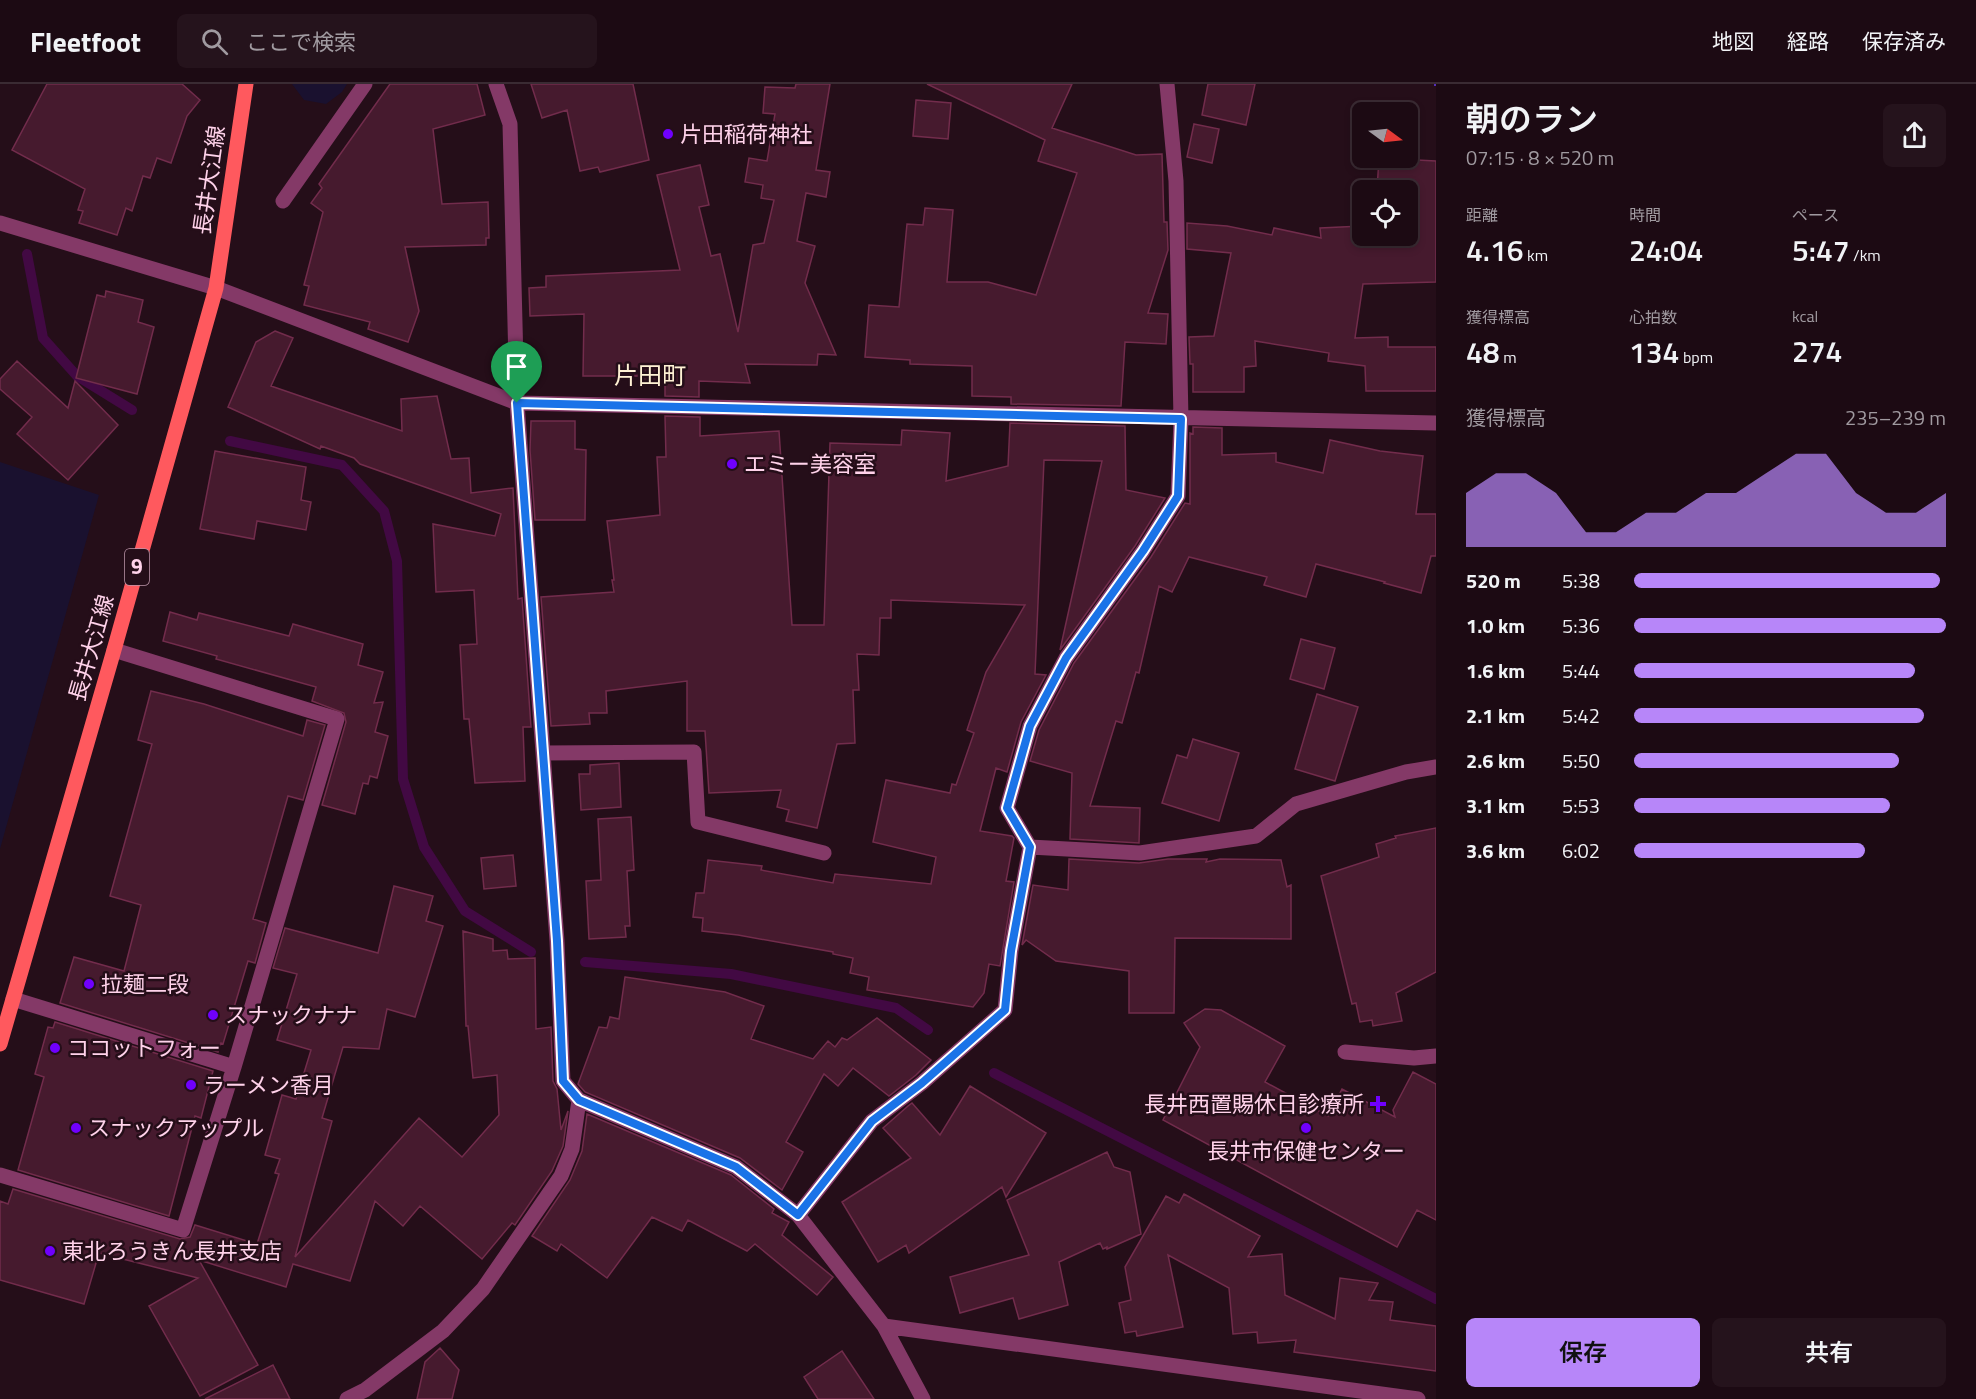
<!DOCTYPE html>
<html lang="ja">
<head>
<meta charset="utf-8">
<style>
	:root { --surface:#1c0a13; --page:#25131c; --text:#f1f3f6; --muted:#a09aa0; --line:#3a2b33; --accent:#b786f9 }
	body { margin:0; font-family:"Titillium Web","Noto Sans JP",sans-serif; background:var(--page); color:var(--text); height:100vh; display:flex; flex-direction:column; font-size:22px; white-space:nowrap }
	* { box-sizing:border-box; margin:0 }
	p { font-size:20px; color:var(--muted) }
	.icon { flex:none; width:33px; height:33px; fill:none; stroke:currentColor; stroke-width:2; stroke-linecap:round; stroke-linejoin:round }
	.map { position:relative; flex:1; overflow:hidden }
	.panel { display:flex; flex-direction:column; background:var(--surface); width:540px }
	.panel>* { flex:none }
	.needle { width:39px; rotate:105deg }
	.fabs { position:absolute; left:1352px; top:18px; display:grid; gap:12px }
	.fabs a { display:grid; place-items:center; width:66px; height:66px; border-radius:9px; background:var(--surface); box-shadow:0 3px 9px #0003,0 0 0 2px var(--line); font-size:30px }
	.pin { position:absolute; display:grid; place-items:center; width:51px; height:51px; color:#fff; margin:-62px -26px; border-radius:50% 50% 50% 0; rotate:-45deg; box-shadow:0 0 6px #0007 }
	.pin .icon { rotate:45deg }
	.round { display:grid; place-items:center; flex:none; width:63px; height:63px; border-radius:9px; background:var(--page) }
	.summary { display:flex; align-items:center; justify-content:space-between; height:102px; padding:0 30px }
	h1 { font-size:33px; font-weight:600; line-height:45px }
	.metrics { display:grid; grid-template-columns:repeat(3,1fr); gap:9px; height:102px; padding:6px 30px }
	.metrics div { display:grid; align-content:center }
	.metrics b { font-size:30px; font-weight:600 }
	.metrics small { font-size:16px; font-weight:400 }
	.metrics p { font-size:16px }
	.chart { height:168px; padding:12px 30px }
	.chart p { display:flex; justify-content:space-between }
	.chart svg { width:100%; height:108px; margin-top:6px; fill:var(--accent); opacity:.7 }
	.button { display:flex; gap:12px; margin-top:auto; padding:12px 30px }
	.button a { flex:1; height:69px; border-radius:9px; background:var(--accent); color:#111; font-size:24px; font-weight:600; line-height:69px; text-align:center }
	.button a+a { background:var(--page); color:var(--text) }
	ul { padding:0 30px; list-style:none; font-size:20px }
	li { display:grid; grid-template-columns:96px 72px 1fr; align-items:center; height:45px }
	li i { height:15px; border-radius:8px; background:var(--accent) }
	header { display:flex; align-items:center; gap:36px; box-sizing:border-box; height:84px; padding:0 30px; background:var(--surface); border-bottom:2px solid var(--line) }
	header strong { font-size:28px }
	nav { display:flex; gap:33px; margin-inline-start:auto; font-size:21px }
	.search { width:420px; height:54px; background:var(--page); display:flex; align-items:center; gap:15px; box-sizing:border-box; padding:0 21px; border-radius:9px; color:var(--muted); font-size:22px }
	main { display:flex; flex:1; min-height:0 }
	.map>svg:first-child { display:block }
	.green { fill:#1a112f }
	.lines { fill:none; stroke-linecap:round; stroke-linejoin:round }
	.stream { stroke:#420943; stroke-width:10 }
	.building { fill:#461a2e; stroke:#722c4c; stroke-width:1.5 }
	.path { stroke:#542db8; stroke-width:4; stroke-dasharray:3 4.5; stroke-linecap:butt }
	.minor { stroke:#843967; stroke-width:15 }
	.major { stroke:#ff595e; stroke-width:15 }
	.route-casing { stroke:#fff; stroke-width:12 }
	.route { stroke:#1a73e8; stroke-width:8 }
	.poi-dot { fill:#7000fd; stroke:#250e19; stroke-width:2 }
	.labels { text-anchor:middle; stroke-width:5; stroke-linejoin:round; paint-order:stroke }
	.shield { fill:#250e19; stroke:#be97ab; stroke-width:1.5 }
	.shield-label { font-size:21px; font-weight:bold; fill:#ffd2ea }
	.poi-label { font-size:22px; fill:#ffd2ea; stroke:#250e19; text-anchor:start }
	.street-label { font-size:22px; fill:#ffd2ea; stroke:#250e19 }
	.neighbourhood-label { font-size:24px; fill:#fff2d4; stroke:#250e19 }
</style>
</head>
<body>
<header>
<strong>Fleetfoot</strong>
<div class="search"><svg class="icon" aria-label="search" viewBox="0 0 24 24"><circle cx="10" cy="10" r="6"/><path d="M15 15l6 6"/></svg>ここで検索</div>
<nav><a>地図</a><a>経路</a><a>保存済み</a></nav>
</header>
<main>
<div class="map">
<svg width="1436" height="1315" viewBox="0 0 1436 1315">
	<rect width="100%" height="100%" fill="#250e19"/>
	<path class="green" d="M292 0H347L342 8 326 20 304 16Z
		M0 378 99 411 0 765Z"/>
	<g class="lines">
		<path class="stream" d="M27 170 43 254 77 292 132 326
			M230 357 342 381 384 427 397 477 403 695 424 763 465 827 531 868
			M585 878 731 890 896 924 928 946
			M994 989 1436 1215"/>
	</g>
	<path class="building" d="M47 0H182L200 16 187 32 171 79 157 74 150 94 143 92 132 127 126 124 117 151 79 139 83 127 78 126 85 105 12 66Z
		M390 0H477L485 31 433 45 442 120 488 118 489 154H486V161L405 163 419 227 408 258 368 245 370 238 304 221 309 202 304 201 323 128 311 119 322 104 319 100Z
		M531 0H633L649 76 600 88 598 83 580 87 567 26 542 34Z
		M796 0H830L816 86 830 88 826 113 806 109 797 157 815 162 805 199 836 271 818 270 817 281 745 280 750 299 699 297V313L665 312V297H644V292H583L584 230 530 232 529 204 546 203V192L680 186 657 91 700 81 709 121 699 123 711 172 720 170 738 248 753 161 764 159 774 116 761 114 763 101 745 98 749 74 767 77 775 30 763 29 765 3 795 4Z
		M927 0H1072L1052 44 1136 71 1162 70 1164 138H1167L1168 166 1148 229 1168 230 1166 260 1125 258 1121 322 1011 320V313L972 312V282L910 280V276L865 273 869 221 899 223 907 140 923 141 925 124 953 126 947 198H988L1036 211 1077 89 1038 77 1045 56Z
		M1208 0H1255L1246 41 1202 31Z
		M916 16 951 19 948 55 913 52Z
		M1194 40 1219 45 1212 79 1187 73Z
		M1379 74 1436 77V198L1363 200 1355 254 1388 253V263H1436V307H1366L1365 282 1328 277 1329 269 1255 257 1256 282 1244 283V308H1193V280H1190L1189 253 1214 252 1231 169 1187 165V139L1227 142 1272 151 1274 144 1321 154 1320 144 1362 142V152H1407V106H1377Z
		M106 207 143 216 138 238 154 243 137 310 76 294 97 211 105 213Z
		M275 247 293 254 271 302 402 347 401 315 437 312 451 375 469 374 471 409 513 404 518 515 522 514 531 643H523L525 697 475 699 469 635H464L460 561 477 560 474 506 436 508 433 440 495 452 501 430 360 380 354 374 321 362 320 365 228 323 256 258Z
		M17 277 68 324 75 297 118 341 68 396 17 350 32 333 0 305V295Z
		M665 332 700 333V352L779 347 792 541H824L830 359 901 361 902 346 950 349 946 397 1008 382 1010 339 1125 342 1126 406 1165 414 1135 462 1060 566 1102 377 1044 376 1035 590 1046 591 1021 638 1007 688 996 684 980 747 1012 752 1014 754 1006 797 1014 798 1000 882 989 880 984 909 973 923 867 906 869 893 850 889 853 874 833 870V868L738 851 702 847 703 834 693 833 696 809H704L708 776 762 782 761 786 833 799 835 790 931 800 936 773 873 758 886 696 950 709 952 700 956 701 974 649 967 646 986 588 1025 521 891 516V534H880L879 571 857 570 859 606H853L855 659 837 660 817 744 786 737 789 726 777 723 781 706 709 709 705 647H687V597L606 607 607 629H589L590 640 551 642 541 513 614 508 612 496H614L607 437 660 431 657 373H666Z
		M531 337H575V365L586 366 585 436H535L530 366Z
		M1193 343 1222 344V371L1276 369V378L1323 389 1330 356 1380 367 1423 372 1416 430H1436V472H1431L1421 509 1384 499 1385 498 1316 480 1306 513 1264 501 1267 493 1189 473 1172 508 1159 502 1139 589 1136 588 1122 639 1116 637 1090 722 1140 724 1139 759 1070 755 1072 689 1030 677 1039 646 1074 579 1151 473 1185 419 1190 420V349L1193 350Z
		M215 367 306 383 301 416 311 418 306 446 257 437 254 455 200 445Z
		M170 528 197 536 199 529 289 552 293 540 363 560 358 581 383 588 374 619 383 618 375 648 388 652 377 694 370 692 368 700 363 699 355 730 322 721 346 638 344 629 312 617 316 603 216 575 217 572 163 557Z
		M1301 555 1335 564 1324 605 1290 595Z
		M151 607 204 620 303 652 307 636 325 641 303 716 288 712 253 835 266 839 255 879 248 877 223 960 221 959 218 968 60 919 74 873 124 887 141 821 110 812 152 660 138 656Z
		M1317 610 1358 623 1335 697 1295 685Z
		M1193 655 1239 669 1219 737 1162 719 1177 671 1187 674Z
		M619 679 621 723 581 726 579 690H590V681Z
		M631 733 634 786 627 787 630 842H625L626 853 589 855 586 797 601 796 598 735Z
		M1436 744V888L1396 909 1402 937 1373 942 1372 936 1360 938 1356 919 1352 920 1321 792 1379 773 1376 760 1396 754 1395 752Z
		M513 771 516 802 484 805 481 774Z
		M1069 775 1139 779 1168 775H1207L1206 778 1220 775 1281 776 1287 803 1291 801V855L1175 854 1174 929H1129V887L1056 877 1026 856 1022 861 1033 801 1068 806Z
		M394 802 433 812 426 837 443 842 415 933 387 925 379 965 343 963 322 1034 332 1037 295 1173 419 1034 462 1073 499 1031 497 991 473 994 468 942H466L463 847 493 855V867L507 866 508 875 535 874 536 945 551 943 553 997 557 1005 561 1046 568 1027 563 1062 552 1087 515 1141 512 1139 482 1175 420 1122 403 1142 375 1117 350 1197 293 1180 286 1203 199 1176 258 1281 200 1312 149 1222 198 1194 99 1169 84 1220 0 1196V1117L8 1120 13 1105 180 1155 190 1153 195 1141 257 1160 279 1090 275 1089 280 1075 265 1071 282 1011 296 1015 311 966 277 956 297 890 273 884 285 844 378 869Z
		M625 893 725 908 764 922 751 955 813 975 828 957 835 963 842 954 847 956 877 934 931 976 916 991 889 1012 853 984 838 1002 824 990 786 1058 803 1068 782 1106 740 1074 585 1008 578 1000 599 943 607 944 610 933 619 935Z
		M1205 925 1221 926 1285 962 1265 998 1328 1032 1342 1005 1395 1033 1393 1026 1413 988 1436 1000V1136L1417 1126 1397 1163 1163 1036 1200 963 1184 939Z
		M55 938 213 987 201 1034 195 1032 169 1132 18 1086 44 993 35 990 48 943 53 944Z
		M970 1002 1046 1049 1006 1113 1002 1103 909 1169 906 1161 878 1178 842 1118 911 1074 883 1044 908 1022 912 1019 940 1051Z
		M587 1030 731 1091 774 1125 772 1129 789 1138 782 1151 833 1193 817 1211 755 1160 747 1167 688 1136 682 1147 652 1133 607 1194 561 1160 557 1167 532 1152 570 1096 582 1067Z
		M1107 1068 1114 1083 1130 1088 1141 1150 1107 1165V1163L1103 1165 1100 1159 1059 1178 1068 1221 1019 1235 1013 1214 960 1229 950 1193 1029 1171 1007 1116Z
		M1184 1110 1260 1152 1248 1173 1282 1170 1285 1211 1335 1235 1340 1194 1378 1199 1369 1216 1393 1218 1390 1236 1436 1242V1287L1294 1268 1296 1256 1258 1259 1257 1248 1233 1250 1229 1204 1168 1171 1183 1243 1137 1252 1136 1247 1125 1249 1119 1219 1131 1216 1125 1183 1166 1112 1179 1119Z
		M440 1264 459 1286 452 1315H417L425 1278Z
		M842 1267 874 1315H818L804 1293Z
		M273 1281 290 1315H205Z"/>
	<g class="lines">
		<path class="path" d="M1434 0H1436"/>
		<path class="minor" d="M496 0 510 40 517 319 557 857 563 997 579 1016 736 1083 798 1131 884 1242 923 1315
			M283 117 365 0
			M0 139 216 204 517 319 1436 339
			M114 566 337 635 234 983
			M543 669 694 668 698 738 824 769
			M1030 763 1140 769 1256 752 1296 720 1406 688 1436 683
			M1345 968 1414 974 1436 972
			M0 1091 183 1146 234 983 13 915
			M798 1131 872 1037 922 999 1005 926 1011 867 1030 763 1007 724 1030 642 1066 574 1143 467 1178 412 1181 335 1176 97 1167 0
			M884 1242 1418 1315
			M347 1315 365 1306 443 1247 483 1205 561 1092 572 1065 579 1016"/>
		<path class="major" d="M0 960 114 566 216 204 246 0"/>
	</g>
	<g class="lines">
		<defs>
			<path id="route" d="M517 319 1181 335 1178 412 1143 467 1066 574 1030 642 1007 724 1030 763 1011 867 1005 926 922 999 872 1037 798 1131 736 1083 579 1016 563 997 557 857Z"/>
		</defs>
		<use href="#route" class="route-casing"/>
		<use href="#route" class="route"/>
	</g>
	<g class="poi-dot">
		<circle cx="668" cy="50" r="6"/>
		<circle cx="732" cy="380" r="6"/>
		<circle cx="89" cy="900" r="6"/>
		<circle cx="213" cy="931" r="6"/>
		<circle cx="55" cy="964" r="6"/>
		<circle cx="191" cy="1001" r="6"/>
		<path d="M1375 1011h6v6h6v6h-6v6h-6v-6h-6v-6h6z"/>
		<circle cx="76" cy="1044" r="6"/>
		<circle cx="1306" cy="1044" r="6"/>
		<circle cx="50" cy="1167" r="6"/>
	</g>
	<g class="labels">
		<rect class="shield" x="125" y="465" width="24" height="36" rx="4.5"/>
		<g class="shield-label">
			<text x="137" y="490">9</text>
		</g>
		<g class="poi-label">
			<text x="680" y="58">片田稲荷神社</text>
			<text x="744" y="388">エミー美容室</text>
			<text x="101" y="908">拉麺二段</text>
			<text x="225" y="939">スナックナナ</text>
			<text x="67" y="972">ココットフォー</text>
			<text x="203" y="1009">ラーメン香月</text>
			<text x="1364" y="1028" text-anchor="end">長井西置賜休日診療所</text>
			<text x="88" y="1052">スナックアップル</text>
			<text x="1306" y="1075" text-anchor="middle">長井市保健センター</text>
			<text x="62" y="1175">東北ろうきん長井支店</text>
		</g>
		<g class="street-label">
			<text transform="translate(209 96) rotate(-82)" y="8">長井大江線</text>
			<text transform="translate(91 564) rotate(-74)" y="8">長井大江線</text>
		</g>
		<g class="neighbourhood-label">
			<text x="650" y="300">片田町</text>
		</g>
	</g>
</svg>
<div class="fabs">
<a><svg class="needle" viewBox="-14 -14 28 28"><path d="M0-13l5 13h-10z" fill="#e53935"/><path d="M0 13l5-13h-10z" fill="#a09aa0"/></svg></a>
<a><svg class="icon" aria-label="locate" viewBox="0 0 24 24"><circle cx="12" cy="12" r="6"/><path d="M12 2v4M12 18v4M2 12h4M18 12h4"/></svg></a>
</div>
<div class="pin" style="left:517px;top:319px;background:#1e9e55"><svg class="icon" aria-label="arrive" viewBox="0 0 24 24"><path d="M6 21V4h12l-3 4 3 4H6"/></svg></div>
</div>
<section class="panel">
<div class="summary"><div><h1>朝のラン</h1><p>07:15 · 8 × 520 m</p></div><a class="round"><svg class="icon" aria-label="share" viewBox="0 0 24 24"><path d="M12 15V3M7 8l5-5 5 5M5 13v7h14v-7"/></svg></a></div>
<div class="metrics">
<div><p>距離</p><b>4.16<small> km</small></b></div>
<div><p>時間</p><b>24:04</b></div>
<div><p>ペース</p><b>5:47<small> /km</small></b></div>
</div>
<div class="metrics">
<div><p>獲得標高</p><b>48<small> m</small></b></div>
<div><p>心拍数</p><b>134<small> bpm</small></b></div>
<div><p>kcal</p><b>274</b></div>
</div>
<div class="chart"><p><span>獲得標高</span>235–239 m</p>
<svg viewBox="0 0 160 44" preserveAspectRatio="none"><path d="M0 44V22L10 14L20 14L30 22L40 38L50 38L60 30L70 30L80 22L90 22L100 14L110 6L120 6L130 22L140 30L150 30L160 22V44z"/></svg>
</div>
<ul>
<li><b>520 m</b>5:38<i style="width:98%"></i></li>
<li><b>1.0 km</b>5:36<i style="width:100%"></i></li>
<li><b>1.6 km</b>5:44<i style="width:90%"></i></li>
<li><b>2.1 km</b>5:42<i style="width:93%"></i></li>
<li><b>2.6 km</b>5:50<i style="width:85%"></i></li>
<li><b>3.1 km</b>5:53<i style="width:82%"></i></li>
<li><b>3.6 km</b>6:02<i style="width:74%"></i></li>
</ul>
<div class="button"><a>保存</a><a>共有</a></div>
</section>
</main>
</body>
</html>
